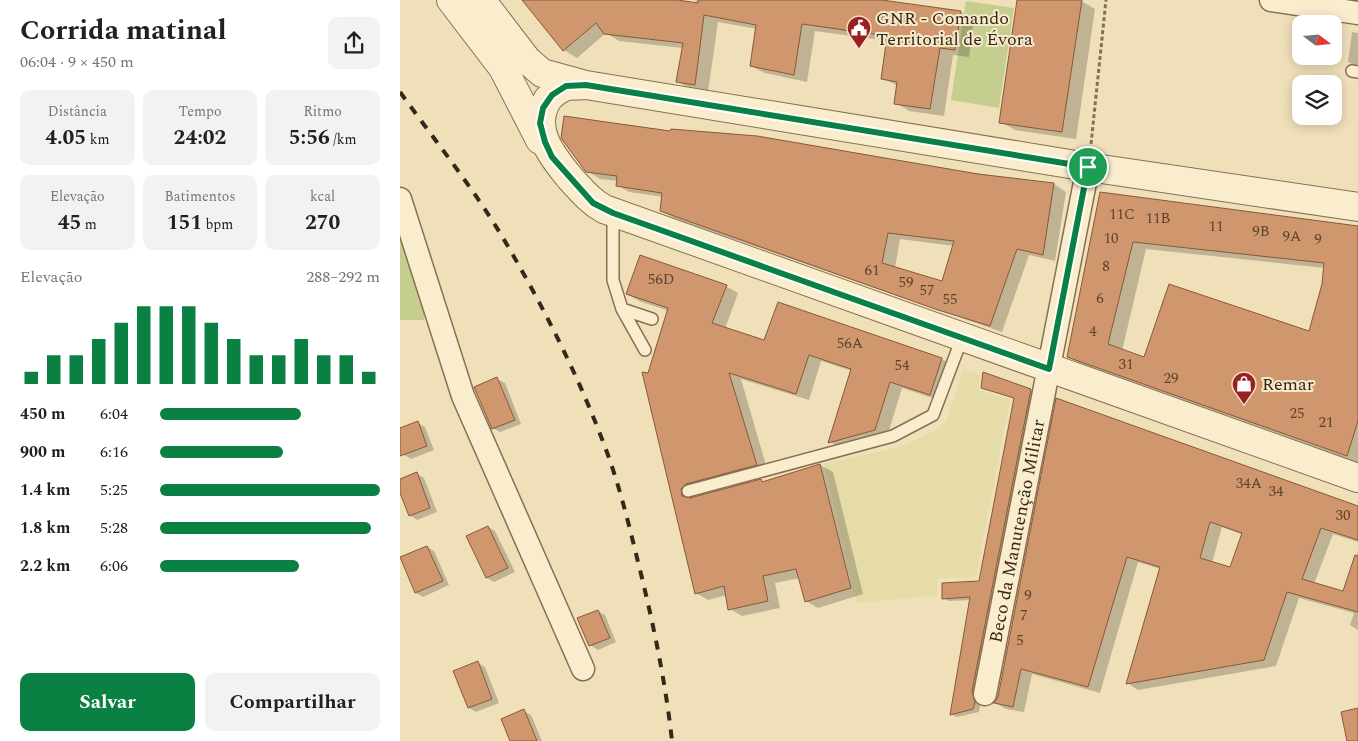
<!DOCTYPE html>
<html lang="pt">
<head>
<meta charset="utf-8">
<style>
	:root { --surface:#fff; --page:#f2f2f2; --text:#202124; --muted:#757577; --accent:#0b8043 }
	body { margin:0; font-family:Spectral,serif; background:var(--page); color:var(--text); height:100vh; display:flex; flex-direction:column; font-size:19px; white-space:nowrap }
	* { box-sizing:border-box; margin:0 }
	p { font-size:16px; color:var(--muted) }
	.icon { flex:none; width:28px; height:28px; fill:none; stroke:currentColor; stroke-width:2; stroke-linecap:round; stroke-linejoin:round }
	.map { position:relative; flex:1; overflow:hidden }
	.side { display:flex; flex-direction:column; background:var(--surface); width:400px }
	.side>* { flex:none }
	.needle { width:32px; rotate:106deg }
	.controls { position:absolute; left:892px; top:15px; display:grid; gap:10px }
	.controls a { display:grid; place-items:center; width:50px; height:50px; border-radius:10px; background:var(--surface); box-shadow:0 2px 12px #0003; font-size:25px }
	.pin { position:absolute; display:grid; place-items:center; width:42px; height:42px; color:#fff; margin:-21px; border:2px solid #fff; border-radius:50%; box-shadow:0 1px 5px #0007 }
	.round { display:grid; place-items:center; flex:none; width:52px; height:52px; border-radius:10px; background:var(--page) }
	.overview { display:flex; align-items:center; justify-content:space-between; height:85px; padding:0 20px }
	h1 { font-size:28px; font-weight:700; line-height:38px }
	.figures { display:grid; grid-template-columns:repeat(3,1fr); gap:8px; height:85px; padding:5px 20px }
	.figures div { display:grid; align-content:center; border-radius:10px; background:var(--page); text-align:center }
	.figures b { font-size:21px; font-weight:700 }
	.figures small { font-size:14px; font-weight:400 }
	.figures p { font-size:14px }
	.chart { height:140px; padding:10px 20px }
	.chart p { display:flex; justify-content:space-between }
	.chart svg { width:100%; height:90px; margin-top:5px; stroke:var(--accent); stroke-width:6 }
	.primary-button { display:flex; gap:10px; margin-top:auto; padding:10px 20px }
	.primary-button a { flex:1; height:58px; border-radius:10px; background:var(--accent); color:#fff; font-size:20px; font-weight:700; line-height:58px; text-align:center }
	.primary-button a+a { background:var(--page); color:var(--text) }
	ul { padding:0 20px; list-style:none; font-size:16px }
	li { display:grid; grid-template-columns:80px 60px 1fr; align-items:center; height:38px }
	li i { height:12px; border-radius:6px; background:var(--accent) }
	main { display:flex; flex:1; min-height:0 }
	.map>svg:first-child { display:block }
	.farmland { fill:#e6dca8 }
	.green { fill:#c6ce8f }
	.shadow { fill:#0003; fill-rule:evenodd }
	.building { fill:#d0976e; stroke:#875839; fill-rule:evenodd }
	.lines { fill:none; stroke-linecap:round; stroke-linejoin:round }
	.service-casing { stroke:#876f54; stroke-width:14 }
	.minor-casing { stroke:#876f54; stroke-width:25 }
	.tertiary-casing { stroke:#876f54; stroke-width:30 }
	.path { stroke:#876f54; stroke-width:3; stroke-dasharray:4 2.5; stroke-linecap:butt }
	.service { stroke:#faedce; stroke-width:11 }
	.minor { stroke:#faedce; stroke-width:22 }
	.tertiary { stroke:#faedce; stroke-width:28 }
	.rail { stroke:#35271a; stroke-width:4; stroke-dasharray:9 9; stroke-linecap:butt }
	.route-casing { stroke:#fff; stroke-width:10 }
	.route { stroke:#0b8043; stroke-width:6 }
	.labels { text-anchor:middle; stroke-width:4; stroke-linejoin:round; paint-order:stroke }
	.number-label { font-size:15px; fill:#5c432f }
	.poi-label { font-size:18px; fill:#35271a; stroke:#f7eaca; text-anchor:start }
	.street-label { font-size:18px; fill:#35271a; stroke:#f7eaca }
</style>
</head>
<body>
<main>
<section class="side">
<div class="overview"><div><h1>Corrida matinal</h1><p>06:04 · 9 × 450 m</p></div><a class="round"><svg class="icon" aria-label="share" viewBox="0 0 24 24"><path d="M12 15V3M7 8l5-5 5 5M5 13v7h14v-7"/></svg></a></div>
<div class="figures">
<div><p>Distância</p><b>4.05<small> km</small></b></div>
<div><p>Tempo</p><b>24:02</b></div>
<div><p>Ritmo</p><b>5:56<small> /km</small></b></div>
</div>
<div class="figures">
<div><p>Elevação</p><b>45<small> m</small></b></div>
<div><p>Batimentos</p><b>151<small> bpm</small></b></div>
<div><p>kcal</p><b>270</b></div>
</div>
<div class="chart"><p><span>Elevação</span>288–292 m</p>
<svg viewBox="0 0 160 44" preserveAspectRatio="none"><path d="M5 44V38M15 44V30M25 44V30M35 44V22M45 44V14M55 44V6M65 44V6M75 44V6M85 44V14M95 44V22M105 44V30M115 44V30M125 44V22M135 44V30M145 44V30M155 44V38"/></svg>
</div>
<ul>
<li><b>450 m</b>6:04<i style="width:64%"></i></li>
<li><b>900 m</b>6:16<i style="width:56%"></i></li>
<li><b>1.4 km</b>5:25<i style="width:100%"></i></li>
<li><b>1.8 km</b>5:28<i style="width:96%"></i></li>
<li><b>2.2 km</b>6:06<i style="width:63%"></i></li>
</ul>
<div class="primary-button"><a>Salvar</a><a>Compartilhar</a></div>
</section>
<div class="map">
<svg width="958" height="741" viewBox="0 0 958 741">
	<rect width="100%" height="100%" fill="#f0e0ba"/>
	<path class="farmland" d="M563 370 580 375 578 390 610 399 576 577 537 579V595L457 603 424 464 499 447 535 431 546 422Z"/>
	<path class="green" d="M566 1 614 8 599 108 551 100Z
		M0 224 25 308 24 320H0Z"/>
	<path class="shadow" d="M123 0H271L298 4 295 0H473L561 12 574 20 569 57 553 55 544 116 509 111 496 103 498 86 482 78 488 41 415 31 407 82 365 73 351 66 357 29 318 22 308 92 291 89 278 82 283 48 219 41 206 33 177 58 164 50Z
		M619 0H673L681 1 695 9 676 139 615 130 601 122Z
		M952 32 958 33V67L948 62Z
		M272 132 654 184 666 192 655 261 629 255 602 332 273 218 261 210 263 197 229 192 217 185 218 181 200 179 187 171ZM500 239 554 246 543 282 495 268Z
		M701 194 958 228V462L681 364 668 357ZM746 249 925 268 923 284 910 332 745 359 722 351Z
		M326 286 338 293 325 329 365 341 542 359 554 366 542 401 502 388 487 437 442 449 430 442 452 371 421 361 409 400 341 379 368 472 299 490 293 496V499L361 481 365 483 420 465 433 472 463 594 418 608 406 601 400 578 375 583 380 608 342 616 330 609 327 595 308 600 296 593 249 375 269 311 239 301 227 294Z
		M97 379 105 383 121 424 100 432 93 428Z
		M582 387 631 390 636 393 577 695 580 706 579 712 557 717 551 714 571 600 549 601 543 598 580 582 615 399Z
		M657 400 958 509V542L933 534 914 584 944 593 958 551V630L950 625 954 613 899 598 876 666 738 690 727 683 760 569 738 562 700 693 632 674 624 712 606 709 596 703 599 697ZM822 527 843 535 830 569 812 563Z
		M18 423 25 427 34 450 11 459 4 455 0 446V430Z
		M17 474 24 478 37 512 17 520 10 515 0 489V480Z
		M88 527 95 531 115 572 94 582 87 578Z
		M27 547 34 551 49 585 23 597 16 593Z
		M198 611 205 615 216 642 198 650 190 645 179 619Z
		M78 663 85 667 99 703 76 712 69 708Z
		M123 711 131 715 142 741H111Z"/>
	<path class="building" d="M122 0H278L298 3 299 0H482L561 11 555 50 540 48 530 109 494 104 497 82 481 79 487 36 402 24 394 75 350 66 356 25 304 15 295 85 276 82 283 43 204 34 196 23 163 51Z
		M617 0H682L662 132 599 123Z
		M164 116 270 131 271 129 357 136 578 174 654 183 643 255 617 249 590 326 535 309 260 211 262 193 216 186 217 176 186 172 161 138ZM488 233 554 241 542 281 482 263Z
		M700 192 958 226V421L947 456 667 357ZM733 242 924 263 922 284 909 331 769 284 744 357 708 344Z
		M240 255 327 285 312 323 364 340 378 302 542 358 530 395 490 382 475 430 428 443 451 369 409 355 396 394 329 373 357 465 286 484 281 489 282 496 290 498 361 479 362 482 420 464 451 588 405 602 396 569 363 576 368 601 328 610 324 586 295 594 242 372 248 373 268 308 226 294Z
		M583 372 631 389 572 691 575 702 573 709 550 715 570 597 542 599V583L579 581 614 398 581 388Z
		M97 377 115 420 92 429 74 387Z
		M656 398 958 506V540L921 528 902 579 943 591 955 555 958 556V612L887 592 864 660 726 684 760 567 727 557 688 687 621 669 613 707 594 703 598 697ZM810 522 842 533 830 567 800 558Z
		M18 421 27 446 0 456V428Z
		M17 472 30 508 9 516 0 493V479Z
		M88 526 108 568 86 578 66 536Z
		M27 546 43 581 15 593 0 557Z
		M198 610 210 638 189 646 177 618Z
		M78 661 92 699 68 708 53 671Z
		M958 708V741H947L941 712Z
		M124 709 137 741H110L101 719Z"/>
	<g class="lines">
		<defs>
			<path id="service" d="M952 71 958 72
				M213 213V280L222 309 245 350
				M222 309 252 319
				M288 491 493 436 533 415 562 338"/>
			<g id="minor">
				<path d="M871 0 958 13"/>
				<path d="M0 199 63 396 183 669"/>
				<path id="s1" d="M585 694 688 167"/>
			</g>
			<path id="tertiary" d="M51 0 103 68 140 140
				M81 0 127 60 142 73 182 84
				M958 207 688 167 186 85C180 86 173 85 167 86 160 88 152 94 148 99 129 128 152 156 170 178 181 190 190 201 204 209L958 478"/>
		</defs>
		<use href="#service" class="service-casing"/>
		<use href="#minor" class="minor-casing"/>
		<use href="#tertiary" class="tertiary-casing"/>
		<path class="path" d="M691 144 706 0"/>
		<use href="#service" class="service"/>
		<use href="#minor" class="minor"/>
		<use href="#tertiary" class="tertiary"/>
		<path class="rail" d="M0 92C36 142 75 190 106 243 144 308 179 377 205 447 221 489 231 534 242 578 255 632 266 686 272 741"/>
	</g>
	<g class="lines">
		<defs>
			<path id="route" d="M186 85 688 167 649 369 213 213 193 203 152 157 145 142 140 123 143 108 152 95 166 86Z"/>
		</defs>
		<use href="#route" class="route-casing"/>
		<use href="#route" class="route"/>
	</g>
	<defs>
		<symbol id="civic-pin" viewBox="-11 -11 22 30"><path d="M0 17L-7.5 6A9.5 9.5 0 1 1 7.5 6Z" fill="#992122" stroke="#f7eaca"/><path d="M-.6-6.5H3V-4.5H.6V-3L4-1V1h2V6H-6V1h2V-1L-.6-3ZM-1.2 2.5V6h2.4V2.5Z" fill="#fff"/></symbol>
		<symbol id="shop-pin" viewBox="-11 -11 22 30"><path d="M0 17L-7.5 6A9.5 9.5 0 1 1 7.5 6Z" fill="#992122" stroke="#f7eaca"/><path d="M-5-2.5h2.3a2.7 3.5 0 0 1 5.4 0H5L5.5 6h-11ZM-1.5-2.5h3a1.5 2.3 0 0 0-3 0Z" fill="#fff"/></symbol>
	</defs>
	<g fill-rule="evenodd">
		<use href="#civic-pin" x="445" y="14" width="28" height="38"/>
		<use href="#shop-pin" x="830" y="370" width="28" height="38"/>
	</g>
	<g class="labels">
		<g class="number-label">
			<text x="722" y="219">11C</text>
			<text x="758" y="223">11B</text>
			<text x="816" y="231">11</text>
			<text x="861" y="236">9B</text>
			<text x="892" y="241">9A</text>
			<text x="711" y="243">10</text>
			<text x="918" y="244">9</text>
			<text x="706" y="271">8</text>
			<text x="472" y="275">61</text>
			<text x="261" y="284">56D</text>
			<text x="506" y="287">59</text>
			<text x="527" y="295">57</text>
			<text x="700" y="303">6</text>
			<text x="550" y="304">55</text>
			<text x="693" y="336">4</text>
			<text x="450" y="348">56A</text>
			<text x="726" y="369">31</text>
			<text x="502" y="370">54</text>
			<text x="771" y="383">29</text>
			<text x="897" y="418">25</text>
			<text x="926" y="427">21</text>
			<text x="849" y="488">34A</text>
			<text x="876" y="496">34</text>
			<text x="943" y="520">30</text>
			<text x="628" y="600">9</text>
			<text x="624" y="620">7</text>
			<text x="620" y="645">5</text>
		</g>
		<g class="poi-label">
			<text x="476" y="24">GNR - Comando<tspan x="476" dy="21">Territorial de Évora</tspan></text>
			<text x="862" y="390">Remar</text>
		</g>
		<g class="street-label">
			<text dy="6" stroke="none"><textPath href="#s1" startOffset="166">Beco da Manutenção Militar</textPath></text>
		</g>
	</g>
</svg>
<div class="controls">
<a><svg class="needle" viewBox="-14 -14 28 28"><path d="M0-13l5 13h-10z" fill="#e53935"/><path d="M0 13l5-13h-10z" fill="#757577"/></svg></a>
<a><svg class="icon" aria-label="layers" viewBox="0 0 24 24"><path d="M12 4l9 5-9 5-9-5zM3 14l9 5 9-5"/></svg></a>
</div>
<div class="pin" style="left:688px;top:167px;background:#1e9e55"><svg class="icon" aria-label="arrive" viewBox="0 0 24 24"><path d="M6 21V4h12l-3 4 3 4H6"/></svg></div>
</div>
</main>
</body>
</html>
